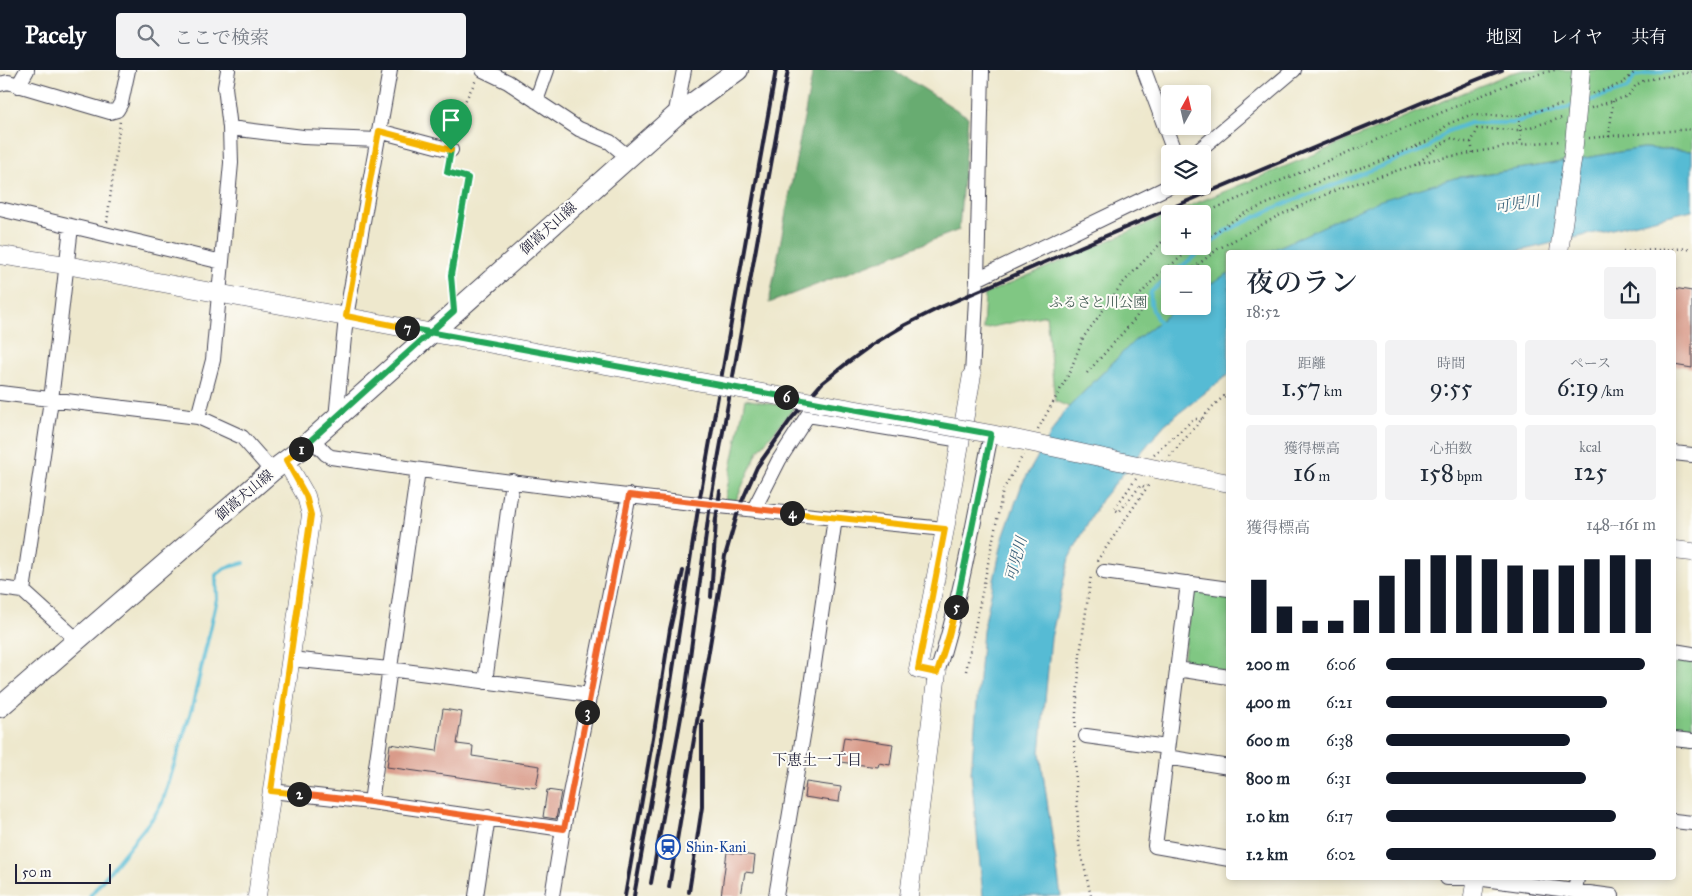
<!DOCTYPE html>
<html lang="ja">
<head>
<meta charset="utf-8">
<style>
	:root { --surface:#fff; --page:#f2f2f3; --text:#1f2937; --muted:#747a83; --accent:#111827 }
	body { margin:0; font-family:"IM FELL Great Primer","Noto Serif JP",serif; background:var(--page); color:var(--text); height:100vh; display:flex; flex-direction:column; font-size:19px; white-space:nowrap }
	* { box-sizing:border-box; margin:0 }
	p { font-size:16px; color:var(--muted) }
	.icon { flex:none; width:28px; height:28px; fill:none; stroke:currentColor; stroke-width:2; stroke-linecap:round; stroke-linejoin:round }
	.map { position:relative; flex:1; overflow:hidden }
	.drawer { position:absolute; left:1226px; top:180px; width:450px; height:630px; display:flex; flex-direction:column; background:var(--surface); border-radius:5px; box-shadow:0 2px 8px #0003 }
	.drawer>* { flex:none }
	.needle { width:32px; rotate:8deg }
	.buttons { position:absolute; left:1161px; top:15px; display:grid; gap:10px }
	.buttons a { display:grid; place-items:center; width:50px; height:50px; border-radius:5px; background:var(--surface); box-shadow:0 2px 8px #0003; font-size:25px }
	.scale { position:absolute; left:15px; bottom:12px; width:96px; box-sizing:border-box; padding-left:5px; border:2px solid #22223b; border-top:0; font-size:14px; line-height:18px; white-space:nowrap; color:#22223b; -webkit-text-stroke:4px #fdfcf7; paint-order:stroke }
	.pin { position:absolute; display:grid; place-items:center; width:42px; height:42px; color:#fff; margin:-51px -21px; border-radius:50% 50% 50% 0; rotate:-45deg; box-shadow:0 0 5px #0007 }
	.pin .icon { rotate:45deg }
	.km { position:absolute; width:25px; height:25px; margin:-12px; border-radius:50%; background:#222; color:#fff; font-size:14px; line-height:25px; text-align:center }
	.round { display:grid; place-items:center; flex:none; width:52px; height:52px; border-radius:5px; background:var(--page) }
	.overview { display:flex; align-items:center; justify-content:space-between; height:85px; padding:0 20px }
	h1 { font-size:28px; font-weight:600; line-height:38px }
	.metrics { display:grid; grid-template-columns:repeat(3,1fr); gap:8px; height:85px; padding:5px 20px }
	.metrics div { display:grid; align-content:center; border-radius:5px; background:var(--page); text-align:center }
	.metrics b { font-size:25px; font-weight:600 }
	.metrics small { font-size:14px; font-weight:400 }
	.metrics p { font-size:14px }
	.chart { height:140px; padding:10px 20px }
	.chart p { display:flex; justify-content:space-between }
	.chart svg { width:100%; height:90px; margin-top:5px; stroke:var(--accent); stroke-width:6 }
	ul { padding:0 20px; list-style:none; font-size:16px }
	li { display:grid; grid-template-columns:80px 60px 1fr; align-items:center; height:38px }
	li i { height:12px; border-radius:6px; background:var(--accent) }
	header { display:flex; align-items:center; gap:30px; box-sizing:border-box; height:70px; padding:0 25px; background:var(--accent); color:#fff }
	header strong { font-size:24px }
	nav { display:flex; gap:28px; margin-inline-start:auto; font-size:18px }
	.search { width:350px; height:45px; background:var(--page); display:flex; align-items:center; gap:12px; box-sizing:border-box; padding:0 18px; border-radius:5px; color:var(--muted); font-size:19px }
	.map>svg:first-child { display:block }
	.green { fill:#80c783; stroke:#51745f }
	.forest { fill:#68ac71; stroke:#456756 }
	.water { fill:#56bbd4; stroke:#3c6e88 }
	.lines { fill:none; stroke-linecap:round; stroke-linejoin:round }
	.stream { stroke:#56bbd4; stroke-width:4 }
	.building { fill:#d99b8a }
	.minor-casing { stroke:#414051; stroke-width:16 }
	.tertiary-casing { stroke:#414051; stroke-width:19 }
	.secondary-casing { stroke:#414051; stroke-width:22 }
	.path { stroke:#414051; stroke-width:2.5; stroke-dasharray:1 4; stroke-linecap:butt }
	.minor { stroke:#fff; stroke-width:14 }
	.tertiary { stroke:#fff; stroke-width:18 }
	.secondary { stroke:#fff; stroke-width:20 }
	.rail { stroke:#22223b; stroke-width:4 }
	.tertiary-bridge-casing { stroke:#414051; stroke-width:19; stroke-linecap:butt }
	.tertiary-bridge { stroke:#fff; stroke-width:18 }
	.split-1-casing { stroke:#fff; stroke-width:10 }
	.split-2-casing { stroke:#fff; stroke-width:10 }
	.split-3-casing { stroke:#fff; stroke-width:10 }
	.split-4-casing { stroke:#fff; stroke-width:10 }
	.split-5-casing { stroke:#fff; stroke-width:10 }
	.split-6-casing { stroke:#fff; stroke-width:10 }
	.split-7-casing { stroke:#fff; stroke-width:10 }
	.split-8-casing { stroke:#fff; stroke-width:10 }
	.split-1 { stroke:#22a559; stroke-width:6 }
	.split-2 { stroke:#f5b400; stroke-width:6 }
	.split-3 { stroke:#f0652b; stroke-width:6 }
	.split-4 { stroke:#f0652b; stroke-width:6 }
	.split-5 { stroke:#f5b400; stroke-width:6 }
	.split-6 { stroke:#22a559; stroke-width:6 }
	.split-7 { stroke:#22a559; stroke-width:6 }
	.split-8 { stroke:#f5b400; stroke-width:6 }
	.labels { text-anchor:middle; stroke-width:4; stroke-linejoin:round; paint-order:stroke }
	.street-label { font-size:14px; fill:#22223b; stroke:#fdfcf7 }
	.park-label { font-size:14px; fill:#435c54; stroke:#fdfcf7 }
	.transit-label { font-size:14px; fill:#164399; stroke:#fdfcf7; text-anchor:start }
	.water-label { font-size:15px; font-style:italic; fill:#375f78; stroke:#fdfcf7 }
	.neighbourhood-label { font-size:15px; fill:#22223b; stroke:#fdfcf7 }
</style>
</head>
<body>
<header>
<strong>Pacely</strong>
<div class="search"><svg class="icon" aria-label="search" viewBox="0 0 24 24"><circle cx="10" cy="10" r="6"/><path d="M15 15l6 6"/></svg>ここで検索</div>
<nav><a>地図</a><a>レイヤ</a><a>共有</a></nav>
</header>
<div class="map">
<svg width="1692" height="826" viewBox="0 0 1692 826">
	<rect width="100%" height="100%" fill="#fdfcf7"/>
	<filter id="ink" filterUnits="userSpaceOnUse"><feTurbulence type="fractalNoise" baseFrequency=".02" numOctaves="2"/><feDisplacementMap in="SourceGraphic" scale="10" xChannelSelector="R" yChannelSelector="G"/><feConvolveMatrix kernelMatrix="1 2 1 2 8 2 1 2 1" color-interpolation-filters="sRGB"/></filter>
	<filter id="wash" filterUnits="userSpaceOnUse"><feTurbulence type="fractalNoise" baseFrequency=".0096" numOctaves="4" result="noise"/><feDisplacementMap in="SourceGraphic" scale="20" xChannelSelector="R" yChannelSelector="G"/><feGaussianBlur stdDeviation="1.12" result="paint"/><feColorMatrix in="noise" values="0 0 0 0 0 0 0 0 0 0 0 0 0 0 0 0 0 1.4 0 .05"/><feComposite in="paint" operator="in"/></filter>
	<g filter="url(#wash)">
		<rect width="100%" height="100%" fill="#eee8cd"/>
		<path class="green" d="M1524 0H1692V81L1643 78 1532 97 1455 108 1269 182H1229V203L1203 218 1202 204H1170V236H1179L1133 272 1069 337 1055 331 1046 245 983 259 985 224 1170 144V176H1202V144H1170L1511 3Z
			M745 329 794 338 758 381 736 430 725 429Z
			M1192 520 1229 525V602L1183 595Z
			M1674 581 1692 584V671L1674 669Z"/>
		<path class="forest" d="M813 0H894L968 47 959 160 769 233Z"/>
		<path class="water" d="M1643 78 1692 81V140L1515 182H1268L1378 131 1455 108 1532 97Z
			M1229 203V304L1165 354 1101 430 1069 488 1051 568 1040 683 1061 826H983L971 703 983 561 1003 468 1022 414 1062 344 1133 272 1179 236H1202L1203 218Z"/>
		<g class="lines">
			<path class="stream" d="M1582 33 1627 19 1635 6 1670 0
				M1172 204 1226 161 1279 136 1428 78 1448 61 1470 53H1512L1573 36
				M1161 254C1154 245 1149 234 1151 222L1170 205
				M90 826 155 745 162 733 192 638 217 529 216 505 225 498 244 493"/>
		</g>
		<g id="blocks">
			<path class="building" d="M1674 218 1692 221V298L1674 295Z
				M443 639 462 642 457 674 473 676 472 686 540 696 536 718 387 697 390 674 437 681Z
				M844 667 893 674 890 695 879 693 878 697 840 692Z
				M806 712 841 717 839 732 804 727Z
				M547 720 561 722 556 749 543 747Z
				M727 782 755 786 753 803 745 802 741 826H721Z"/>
		</g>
	</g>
	<g filter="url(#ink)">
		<use href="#blocks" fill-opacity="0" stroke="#414051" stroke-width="1"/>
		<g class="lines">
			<defs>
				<path id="minor" d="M483 0 508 12 579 59 610 72 628 87
					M1144 0 1175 84
					M0 14 8 12 110 42 117 40 121 33 128 0
					M18 16 27 0
					M536 31 547 0
					M675 46 684 0
					M230 58 303 67 378 70
					M379 61 451 80
					M1197 84 1198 81 1294 0
					M0 139 222 192
					M71 157 51 330 23 521 76 569
					M977 209 1170 116
					M972 305 977 209 982 0
					M0 323 198 347 242 367 272 401
					M198 347 213 290 231 93 230 58 225 17 228 0
					M336 348 346 247 390 0
					M312 369 326 384 331 387C535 418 740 439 945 459
					M1674 383 1692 385
					M754 439 779 390 808 345 961 370
					M1104 502 1229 519
					M1188 513 1155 776 1229 789
					M0 518 23 521
					M1674 581 1692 584
					M290 589 389 599 590 625
					M1177 599 1229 607
					M937 603C962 525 975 444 991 364
					M485 612 512 411
					M1086 666 1167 677
					M1674 669 1692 671
					M1166 687 1229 697
					M271 721 371 732 563 759
					M371 732 418 400
					M1674 751 1692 753
					M1447 808H1476L1612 826
					M1575 821 1577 808
					M476 826 488 747
					M552 826 563 759 629 425
					M776 826 808 636 835 448"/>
				<path id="tertiary" d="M0 185 66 195 589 292
					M1161 400 1229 413
					M1674 480 1692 482
					M257 826 311 445 306 426 286 391
					M909 826 937 603 918 599 945 459 972 305
					M1473 826 1476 808"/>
				<path id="secondary" d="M0 637 272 401 299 381 675 46 738 0"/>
			</defs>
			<use href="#minor" class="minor-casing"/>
			<use href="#tertiary" class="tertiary-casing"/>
			<use href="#secondary" class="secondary-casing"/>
			<path class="path" d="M1593 24 1623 13 1637 0
				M1591 38 1628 26 1636 15 1645 10 1692 2
				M1519 45 1521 74
				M1609 67 1613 31
				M454 68 458 45 476 10
				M1589 68 1692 59
				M1471 72 1473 83
				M449 93 447 102 468 108 451 205 452 222
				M1415 95 1450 68 1462 72H1471L1476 63 1477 59 1520 60 1562 48
				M1202 144 1523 8 1555 0
				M107 152 120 51
				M1202 171 1243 144 1325 109 1379 92 1430 70 1448 54 1470 45 1515 46 1564 34
				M1623 182 1692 178
				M1186 204 1218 179 1276 147 1338 119 1431 90 1521 74 1561 71
				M1169 217 1170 216
				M1087 303 1135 249 1140 241 1138 227 1157 206 1195 176
				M1038 359 1069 304 1083 268 1122 214 1161 173 1170 166
				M1154 384 1194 349H1202
				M1170 386 1214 335 1229 322
				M1136 409 1114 439 1119 442 1141 415 1146 418
				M1097 491 1150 413
				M966 601 1003 420 1023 385
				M1075 658 1080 585 1091 505
				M1074 671 1079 774 1091 826"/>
			<use href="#minor" class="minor"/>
			<use href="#tertiary" class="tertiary"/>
			<use href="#secondary" class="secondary"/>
			<path class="rail" d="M715 456 720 421
				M711 527 716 450
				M651 813 685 625 710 434 788 0
				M669 817 725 486 739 438 757 397 791 349 822 313 847 293 873 274 905 255 941 237C1077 178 1214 119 1352 62 1402 42 1451 19 1502 0
				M689 822 702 737V651
				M625 826 655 656 670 559 683 501
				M634 826 664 657 699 433 776 0"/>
			<defs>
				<path id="tertiary-bridge" d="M1559 182 1573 84 1581 0
					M589 292 991 364 1161 400"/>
			</defs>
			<use href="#tertiary-bridge" class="tertiary-bridge-casing"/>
			<use href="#tertiary-bridge" class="tertiary-bridge"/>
		</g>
	</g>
	<g class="lines" filter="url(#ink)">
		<defs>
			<path id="split-1" d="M301 379 454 241 451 205 468 108 447 102 451 80"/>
			<path id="split-2" d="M299 724 271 721 311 445 306 426 286 390 301 379"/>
			<path id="split-3" d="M299 724 371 732 564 759 587 642"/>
			<path id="split-4" d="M587 642 629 425 792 443"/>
			<path id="split-5" d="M792 443 945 459 918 599 937 603 949 565 956 537"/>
			<path id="split-6" d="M786 327 991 364 956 537"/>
			<path id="split-7" d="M407 258 786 327"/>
			<path id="split-8" d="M407 258 346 246 379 61 451 80"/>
		</defs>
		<use href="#split-1" class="split-1-casing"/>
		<use href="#split-2" class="split-2-casing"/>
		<use href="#split-3" class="split-3-casing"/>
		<use href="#split-4" class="split-4-casing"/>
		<use href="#split-5" class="split-5-casing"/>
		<use href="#split-6" class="split-6-casing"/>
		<use href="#split-7" class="split-7-casing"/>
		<use href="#split-8" class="split-8-casing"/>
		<use href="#split-1" class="split-1"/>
		<use href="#split-2" class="split-2"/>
		<use href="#split-3" class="split-3"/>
		<use href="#split-4" class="split-4"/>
		<use href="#split-5" class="split-5"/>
		<use href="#split-6" class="split-6"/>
		<use href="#split-7" class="split-7"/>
		<use href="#split-8" class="split-8"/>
	</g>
	<defs>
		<symbol id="station-ring" viewBox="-11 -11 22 22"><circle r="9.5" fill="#fdfcf7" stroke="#1a4fb4" stroke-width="1.5"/><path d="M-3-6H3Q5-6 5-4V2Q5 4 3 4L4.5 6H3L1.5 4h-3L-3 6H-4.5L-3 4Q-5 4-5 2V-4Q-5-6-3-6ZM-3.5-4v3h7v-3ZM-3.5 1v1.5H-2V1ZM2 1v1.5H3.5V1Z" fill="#1a4fb4"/></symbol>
	</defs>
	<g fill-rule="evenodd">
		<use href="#station-ring" x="654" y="763" width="28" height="28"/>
	</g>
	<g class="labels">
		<g class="street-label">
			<text transform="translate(548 158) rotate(-42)" y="5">御嵩犬山線</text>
			<text transform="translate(244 425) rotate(-40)" y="5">御嵩犬山線</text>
		</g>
		<g class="park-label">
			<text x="1098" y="237">ふるさと川公園</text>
		</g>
		<g class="transit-label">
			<text x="686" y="782">Shin-Kani</text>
		</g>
		<g class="water-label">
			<text transform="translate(1517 134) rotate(-9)" y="5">可児川</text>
			<text transform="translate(1016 489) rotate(-75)" y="5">可児川</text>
		</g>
		<g class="neighbourhood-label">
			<text x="817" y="695">下恵土一丁目</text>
		</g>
	</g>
</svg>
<div class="buttons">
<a><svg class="needle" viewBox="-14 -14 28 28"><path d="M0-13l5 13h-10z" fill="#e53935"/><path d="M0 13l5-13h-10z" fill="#747a83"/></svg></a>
<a><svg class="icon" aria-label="layers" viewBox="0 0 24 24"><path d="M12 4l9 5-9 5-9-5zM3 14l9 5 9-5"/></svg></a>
<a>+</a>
<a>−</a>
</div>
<div class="scale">50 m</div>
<div class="pin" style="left:451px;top:80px;background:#1e9e55"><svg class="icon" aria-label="arrive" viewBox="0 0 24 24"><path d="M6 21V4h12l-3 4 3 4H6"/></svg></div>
<b class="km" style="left:301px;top:379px">1</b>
<b class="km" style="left:299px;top:724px">2</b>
<b class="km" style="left:587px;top:642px">3</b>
<b class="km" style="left:792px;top:443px">4</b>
<b class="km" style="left:956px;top:537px">5</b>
<b class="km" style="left:786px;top:327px">6</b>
<b class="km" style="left:407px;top:258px">7</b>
<section class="drawer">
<div class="overview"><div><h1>夜のラン</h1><p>18:52</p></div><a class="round"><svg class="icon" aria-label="share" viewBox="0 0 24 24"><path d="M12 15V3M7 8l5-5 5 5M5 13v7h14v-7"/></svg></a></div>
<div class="metrics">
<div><p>距離</p><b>1.57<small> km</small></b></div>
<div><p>時間</p><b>9:55</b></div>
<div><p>ペース</p><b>6:19<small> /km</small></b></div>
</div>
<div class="metrics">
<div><p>獲得標高</p><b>16<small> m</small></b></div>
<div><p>心拍数</p><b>158<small> bpm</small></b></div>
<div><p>kcal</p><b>125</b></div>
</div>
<div class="chart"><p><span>獲得標高</span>148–161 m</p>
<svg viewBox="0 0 160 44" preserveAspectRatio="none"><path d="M5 44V18M15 44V31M25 44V38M35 44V38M45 44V28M55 44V16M65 44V8M75 44V6M85 44V6M95 44V8M105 44V11M115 44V13M125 44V11M135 44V8M145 44V6M155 44V8"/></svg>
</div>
<ul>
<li><b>200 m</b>6:06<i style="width:96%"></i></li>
<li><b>400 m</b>6:21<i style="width:82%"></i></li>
<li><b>600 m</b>6:38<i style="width:68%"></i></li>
<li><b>800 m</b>6:31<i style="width:74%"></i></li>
<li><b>1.0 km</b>6:17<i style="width:85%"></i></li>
<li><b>1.2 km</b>6:02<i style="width:100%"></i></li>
</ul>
</section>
</div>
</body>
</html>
